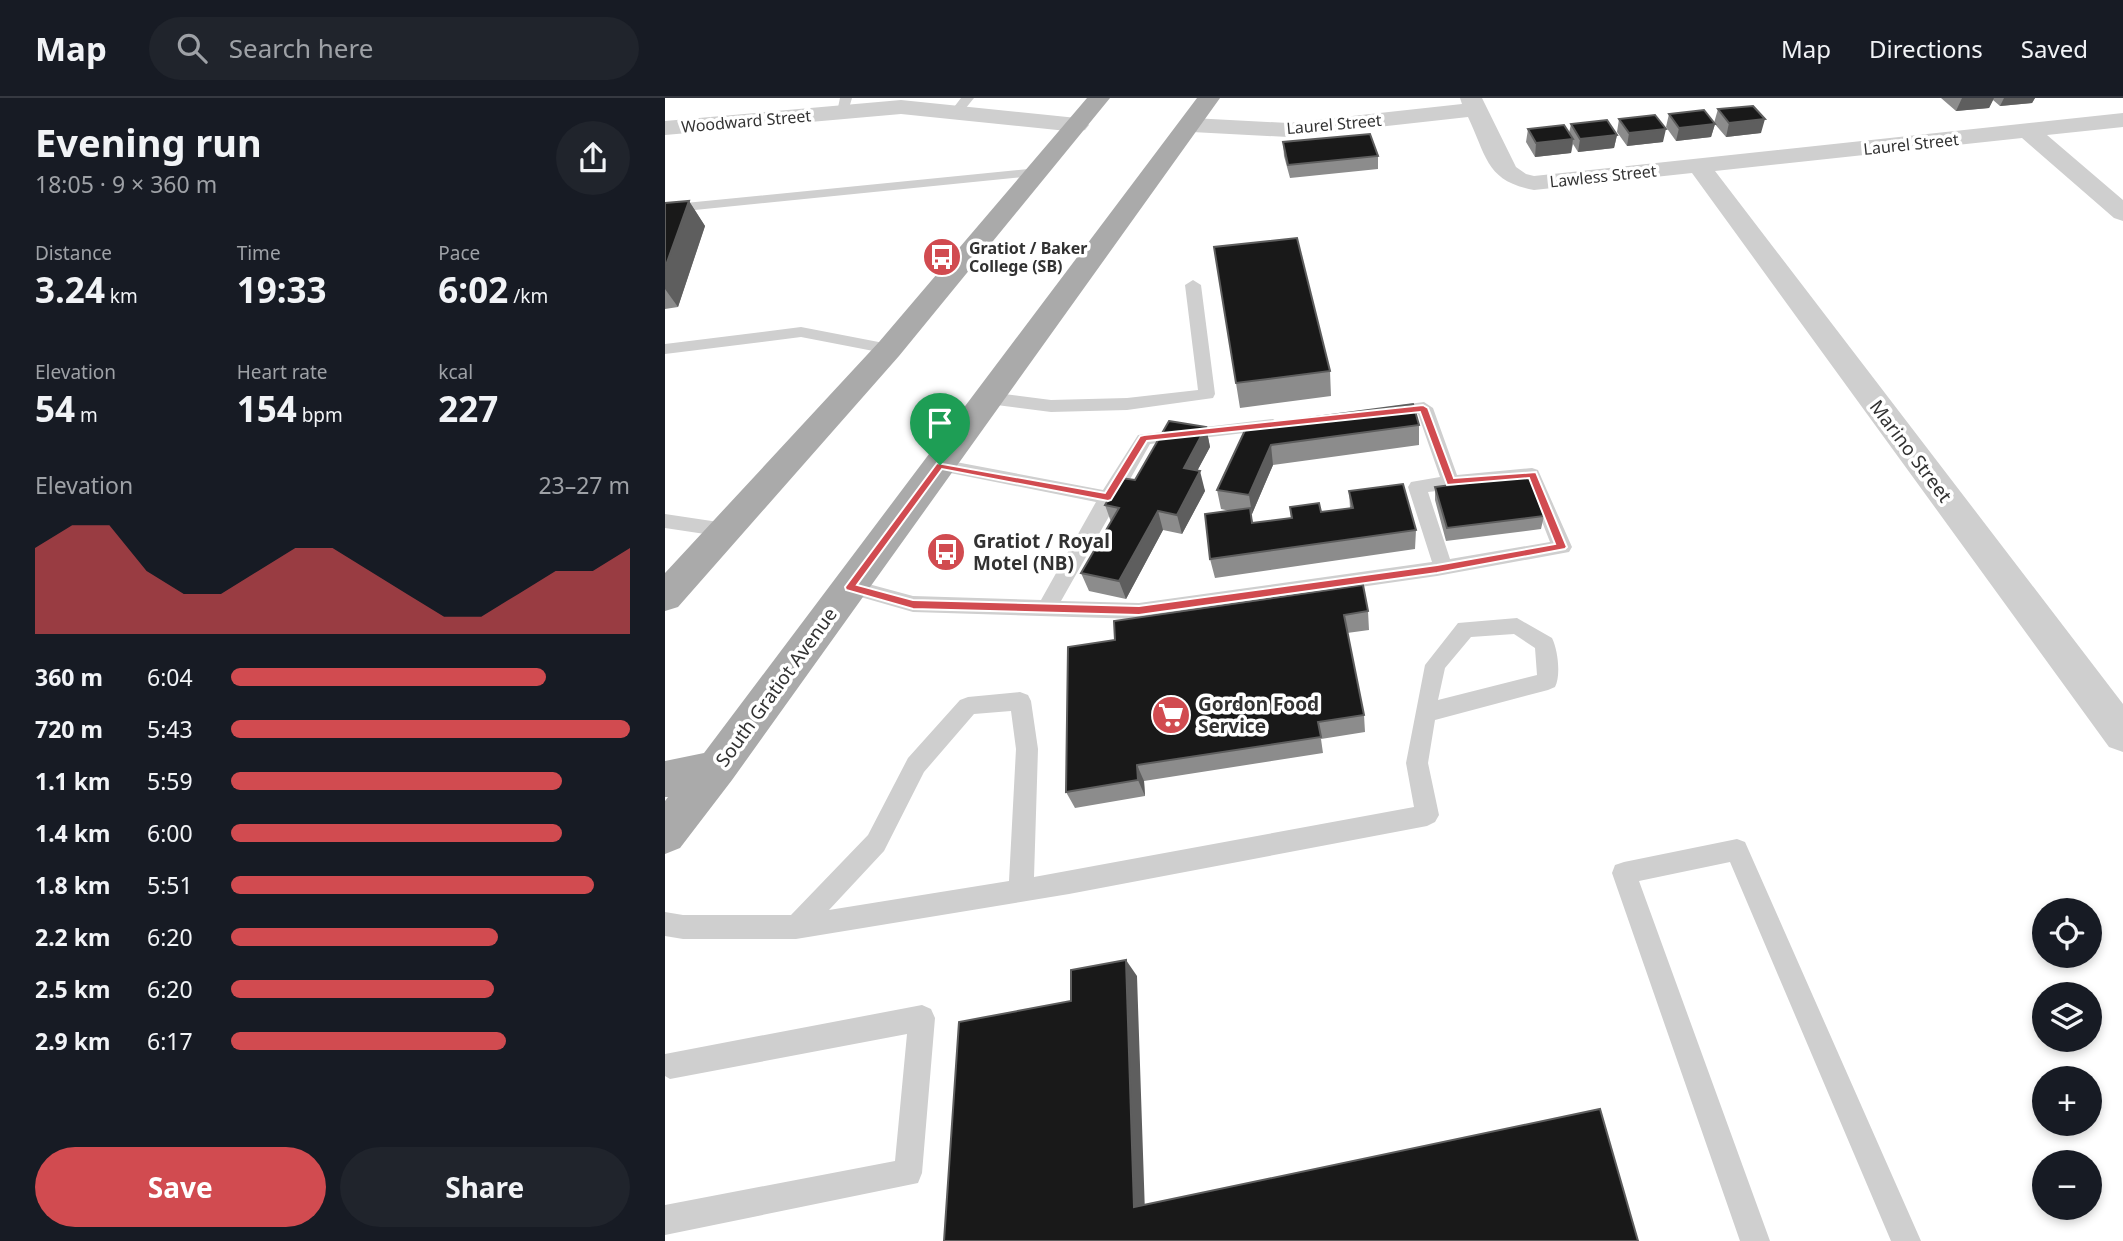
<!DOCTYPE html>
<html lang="en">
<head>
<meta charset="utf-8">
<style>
	:root { --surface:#171b24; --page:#20242c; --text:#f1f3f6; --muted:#9ea1a6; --line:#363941; --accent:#d14b50 }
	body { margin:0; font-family:"Noto Sans",sans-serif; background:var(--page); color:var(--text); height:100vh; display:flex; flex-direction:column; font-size:26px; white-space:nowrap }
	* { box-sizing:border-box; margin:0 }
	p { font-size:23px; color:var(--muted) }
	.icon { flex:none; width:38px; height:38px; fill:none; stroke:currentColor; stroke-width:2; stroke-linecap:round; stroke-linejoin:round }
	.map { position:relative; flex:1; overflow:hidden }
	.details { display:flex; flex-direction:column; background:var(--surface); width:665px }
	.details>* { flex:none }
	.tools { position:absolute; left:1367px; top:800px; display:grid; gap:14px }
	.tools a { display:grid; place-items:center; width:70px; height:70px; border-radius:50%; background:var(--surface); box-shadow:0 4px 10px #0003; font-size:35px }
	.pin { position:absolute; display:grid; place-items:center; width:60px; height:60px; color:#fff; margin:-72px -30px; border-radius:50% 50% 50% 0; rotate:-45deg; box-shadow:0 0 7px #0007 }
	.pin .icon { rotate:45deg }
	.round { display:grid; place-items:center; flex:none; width:74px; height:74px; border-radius:37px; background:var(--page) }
	.head { display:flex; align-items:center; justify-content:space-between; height:119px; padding:0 35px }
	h1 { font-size:38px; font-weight:700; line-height:52px }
	.metrics { display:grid; grid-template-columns:repeat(3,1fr); gap:10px; height:119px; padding:7px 35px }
	.metrics div { display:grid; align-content:center }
	.metrics b { font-size:35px; font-weight:700 }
	.metrics small { font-size:19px; font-weight:400 }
	.metrics p { font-size:19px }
	.chart { height:196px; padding:14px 35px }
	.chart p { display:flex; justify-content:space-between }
	.chart svg { width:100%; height:126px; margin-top:7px; fill:var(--accent); opacity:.7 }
	.cta { display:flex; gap:14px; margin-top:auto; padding:14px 35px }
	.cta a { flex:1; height:80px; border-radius:42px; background:var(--accent); color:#fff; font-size:28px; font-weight:700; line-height:80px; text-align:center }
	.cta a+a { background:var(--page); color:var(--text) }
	ul { padding:0 35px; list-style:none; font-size:23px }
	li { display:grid; grid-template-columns:112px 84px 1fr; align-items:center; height:52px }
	li i { height:18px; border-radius:9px; background:var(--accent) }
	header { display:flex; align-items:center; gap:42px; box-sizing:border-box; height:98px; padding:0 35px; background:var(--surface); border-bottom:2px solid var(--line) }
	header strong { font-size:33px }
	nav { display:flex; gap:38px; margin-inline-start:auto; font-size:24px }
	.search { width:490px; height:63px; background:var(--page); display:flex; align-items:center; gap:18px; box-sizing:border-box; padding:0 24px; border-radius:38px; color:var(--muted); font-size:26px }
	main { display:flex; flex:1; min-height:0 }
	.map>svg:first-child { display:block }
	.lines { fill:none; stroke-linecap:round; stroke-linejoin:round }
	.service { fill:#cfcfcf; fill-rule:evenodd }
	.minor { fill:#cfcfcf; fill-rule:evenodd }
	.primary { fill:#aaa; fill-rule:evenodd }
	.wall { fill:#8c8c8c }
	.shaded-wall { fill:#5e5e5e }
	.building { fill:#191919; stroke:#5e5e5e; stroke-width:2 }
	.route { fill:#d14b50; stroke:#fff; stroke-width:2; fill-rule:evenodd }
	.labels { text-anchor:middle; stroke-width:7; stroke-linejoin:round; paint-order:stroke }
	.far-street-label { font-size:16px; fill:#323232; stroke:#fff }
	.far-poi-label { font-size:16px; font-weight:bold; fill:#323232; stroke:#fff; text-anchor:start }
	.street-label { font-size:19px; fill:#323232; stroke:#fff }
	.poi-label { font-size:19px; font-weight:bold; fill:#323232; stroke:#fff; text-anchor:start }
</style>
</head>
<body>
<header>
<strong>Map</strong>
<div class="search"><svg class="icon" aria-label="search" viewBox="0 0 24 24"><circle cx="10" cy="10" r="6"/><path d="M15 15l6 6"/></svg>Search here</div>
<nav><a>Map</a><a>Directions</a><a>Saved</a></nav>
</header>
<main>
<section class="details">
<div class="head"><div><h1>Evening run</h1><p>18:05 · 9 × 360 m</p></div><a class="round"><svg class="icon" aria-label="share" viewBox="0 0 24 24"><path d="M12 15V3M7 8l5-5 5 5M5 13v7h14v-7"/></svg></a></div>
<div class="metrics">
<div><p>Distance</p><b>3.24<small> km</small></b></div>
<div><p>Time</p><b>19:33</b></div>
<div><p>Pace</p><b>6:02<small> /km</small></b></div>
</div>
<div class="metrics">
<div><p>Elevation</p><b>54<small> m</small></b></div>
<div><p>Heart rate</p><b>154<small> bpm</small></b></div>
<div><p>kcal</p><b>227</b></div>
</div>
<div class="chart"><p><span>Elevation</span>23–27 m</p>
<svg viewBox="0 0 160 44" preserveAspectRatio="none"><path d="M0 44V14L10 6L20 6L30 22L40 30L50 30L60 22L70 14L80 14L90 22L100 30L110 38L120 38L130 30L140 22L150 22L160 14V44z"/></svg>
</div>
<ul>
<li><b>360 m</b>6:04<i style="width:79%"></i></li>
<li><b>720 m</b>5:43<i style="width:100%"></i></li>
<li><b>1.1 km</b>5:59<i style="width:83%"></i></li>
<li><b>1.4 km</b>6:00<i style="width:83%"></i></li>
<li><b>1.8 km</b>5:51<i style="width:91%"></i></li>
<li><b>2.2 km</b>6:20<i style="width:67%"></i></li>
<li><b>2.5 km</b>6:20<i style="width:66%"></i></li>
<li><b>2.9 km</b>6:17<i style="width:69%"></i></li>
</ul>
<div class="cta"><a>Save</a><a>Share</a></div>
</section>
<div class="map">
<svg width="1458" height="1143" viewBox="0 0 1458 1143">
	<rect width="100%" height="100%" fill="#fff"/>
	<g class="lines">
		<path class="service" d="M175 0H187L182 17H174L172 14Z
			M296 0H309L296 16H288L286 13Z
			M373 70 380 74 378 77 0 115V107Z
			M528 182 536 187 550 296 548 300 462 312 386 314 324 306 316 300 324 294 386 302 462 300 533 292 520 187Z
			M136 229 224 246 232 251 224 256 136 239 0 256V246Z
			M759 304 768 310 792 377 867 370 873 372 907 449 904 454 772 478 474 521 248 514 178 494 175 489 178 484 185 481 248 498 376 502 431 404 275 373 269 371 266 367 269 363 275 361 438 392 473 337 608 321 617 327 614 331 485 346 396 503 474 505 767 464 743 389 746 384 775 379 753 316 721 321 712 315 721 309ZM861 383 885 444 785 461 763 394Z
			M0 416 60 425 67 427 69 432 67 437 60 439 0 430Z
			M852 520 887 540C893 552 896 578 890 589L883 592 770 622 763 665 774 717 770 724 762 728 404 796 131 841H18L0 838V814L18 817H126L203 737 243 660 295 602 303 599 355 594 363 597 366 603 373 651 369 779 749 709 741 665 760 567 793 525ZM849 536 870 550 872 577 773 602 780 570 806 539ZM346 613 351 651 344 783 164 812 219 753 259 674 309 616Z
			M1072 741 1080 744 1256 1143H1226L1065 764 974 783 1105 1143H1075L947 775 950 767 959 764Z
			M257 907 266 911 270 920 257 1075 253 1085 0 1137V1107L230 1063 242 936 5 981 0 978V956Z"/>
		<path class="minor" d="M795 0H817L851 69 861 76 869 78 1458 15V29L1382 37 1458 102V123L1449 120 1357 40 1050 73 1458 606V654L1444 649 1027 75 869 92C821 83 822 59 803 19L623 39 527 34 519 32 515 27 519 22 527 20 623 25 797 6Z
			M236 2 412 20 420 22 424 27 420 32 412 34 236 16 0 37V23Z"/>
		<path class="primary" d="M422 0H445L234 258 13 509 0 513V475L214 244Z
			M532 0H555L67 682 15 750 0 756V703L3 699H0V663L39 655Z"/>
	</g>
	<path class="wall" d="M1276 0H1370L1367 5 1335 8 1328 2 1324 10 1291 13Z
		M1053 11 1096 35 1061 39 1049 25Z
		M1004 16 1050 26 1046 39 1011 43 1001 29Z
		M954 21 998 44 962 48 952 34Z
		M906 26 952 37 949 50 913 54 908 46 906 55 870 59 861 44 863 31 904 35Z
		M618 44 713 58V71L625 80 619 58Z
		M24 103 40 128 13 209 0 211V105Z
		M549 149 665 273 666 298 575 310Z
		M754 327V347L608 367 587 416H586L588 425 626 420 625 409 656 414 685 410 684 393 751 432 750 451 550 480 545 461 565 413 556 411 552 392 582 328Z
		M541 329 545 349 532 373 540 393 517 436 498 432 461 501 424 493 416 475 446 424 440 407 470 382Z
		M770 389 879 418 876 431 781 443 770 402Z
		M703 513 704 532 682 535 699 617 700 634 656 641 658 655 479 683 480 698 410 710 401 694 403 549Z"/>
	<path class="shaded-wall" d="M1297 0H1329L1324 10 1291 13Z
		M1339 0H1370L1367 5 1335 8Z
		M1100 21 1096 35 1061 39 1064 25Z
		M1050 26 1046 39 1011 43 1014 30Z
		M1001 31 998 44 962 48 964 35Z
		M952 37 949 50 913 54 915 41Z
		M908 41 906 55 870 59 871 45Z
		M24 103 40 128 13 209 0 191V170Z
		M541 329 545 349 523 390 519 370Z
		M606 347 608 367 587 416 584 397Z
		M535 373 540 393 517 436 512 417Z
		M493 413 498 432 461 501 454 483Z
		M472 667 479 683 480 698 473 682Z
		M461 862 472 878 480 1115 469 1109Z"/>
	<path class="building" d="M1088 8 1100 21 1064 25 1053 11Z
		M1039 12 1050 26 1014 30 1004 16Z
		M990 17 1001 31 964 35 954 21Z
		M942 22 952 37 915 41 906 26Z
		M899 27 908 41 871 45 863 31Z
		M705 36 713 58 623 67 618 44Z
		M24 103 0 170V105Z
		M632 140 665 273 571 285 549 149Z
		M748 306 754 327 606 347 584 397 552 392 582 328Z
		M504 323 541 329 519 370 535 373 512 417 493 413 454 483 416 475 454 410 440 407 456 380 470 382Z
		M864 377 879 418 782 430 770 389Z
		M738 386 751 432 545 461 540 416 585 410 587 425 627 420 625 409 654 405 656 414 688 410 684 393Z
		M698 487 703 513 679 517 699 617 653 624 656 639 472 667 473 682 401 694 403 549 450 542 449 523Z
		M461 862 469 1109 935 1011 973 1143H279L294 924 406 903V872Z"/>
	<path class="route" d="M758 307 763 310 789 380 871 374 902 449 900 451 772 475 474 517 248 511 181 492 180 489 272 365 440 395 475 338 479 337ZM755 314 782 387 864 380 890 446 772 467 474 508 248 502 192 487 277 371 443 403 446 402 482 343Z"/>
	<defs>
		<symbol id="bus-disc" viewBox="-11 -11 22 22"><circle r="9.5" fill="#d14b50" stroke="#fff"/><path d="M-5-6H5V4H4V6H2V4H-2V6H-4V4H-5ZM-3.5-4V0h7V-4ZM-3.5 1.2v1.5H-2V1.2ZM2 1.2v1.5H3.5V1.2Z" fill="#fff"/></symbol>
		<symbol id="supermarket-disc" viewBox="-11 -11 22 22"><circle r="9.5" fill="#d14b50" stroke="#fff"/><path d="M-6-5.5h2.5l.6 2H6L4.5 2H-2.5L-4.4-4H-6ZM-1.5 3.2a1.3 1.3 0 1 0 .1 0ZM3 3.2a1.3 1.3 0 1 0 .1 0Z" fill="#fff"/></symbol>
	</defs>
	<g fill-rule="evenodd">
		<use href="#bus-disc" x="255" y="137" width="44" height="44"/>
		<use href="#bus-disc" x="259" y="432" width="44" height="44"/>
		<use href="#supermarket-disc" x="484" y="595" width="44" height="44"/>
	</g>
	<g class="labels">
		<g class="far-street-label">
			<text transform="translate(81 23) rotate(-5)" y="6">Woodward Street</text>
			<text transform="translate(669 26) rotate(-5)" y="6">Laurel Street</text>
			<text transform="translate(1246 46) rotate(-6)" y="6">Laurel Street</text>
			<text transform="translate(938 78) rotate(-6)" y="6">Lawless Street</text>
		</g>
		<g class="far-poi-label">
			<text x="304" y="156">Gratiot / Baker<tspan x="304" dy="18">College (SB)</tspan></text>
		</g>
		<g class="street-label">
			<text transform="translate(1246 353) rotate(53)" y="7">Marino Street</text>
			<text transform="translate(111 589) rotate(-54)" y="7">South Gratiot Avenue</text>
		</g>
		<g class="poi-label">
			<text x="308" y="450">Gratiot / Royal<tspan x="308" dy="22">Motel (NB)</tspan></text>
			<text x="533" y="613">Gordon Food<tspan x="533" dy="22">Service</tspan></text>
		</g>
	</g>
</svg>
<div class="tools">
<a><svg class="icon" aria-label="locate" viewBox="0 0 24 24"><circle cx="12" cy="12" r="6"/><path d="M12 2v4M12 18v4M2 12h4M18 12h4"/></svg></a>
<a><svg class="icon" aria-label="layers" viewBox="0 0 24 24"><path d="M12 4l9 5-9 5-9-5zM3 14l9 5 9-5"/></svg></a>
<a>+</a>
<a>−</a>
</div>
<div class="pin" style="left:275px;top:367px;background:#1e9e55"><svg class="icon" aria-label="arrive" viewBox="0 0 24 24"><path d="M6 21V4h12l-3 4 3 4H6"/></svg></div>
</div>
</main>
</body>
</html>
